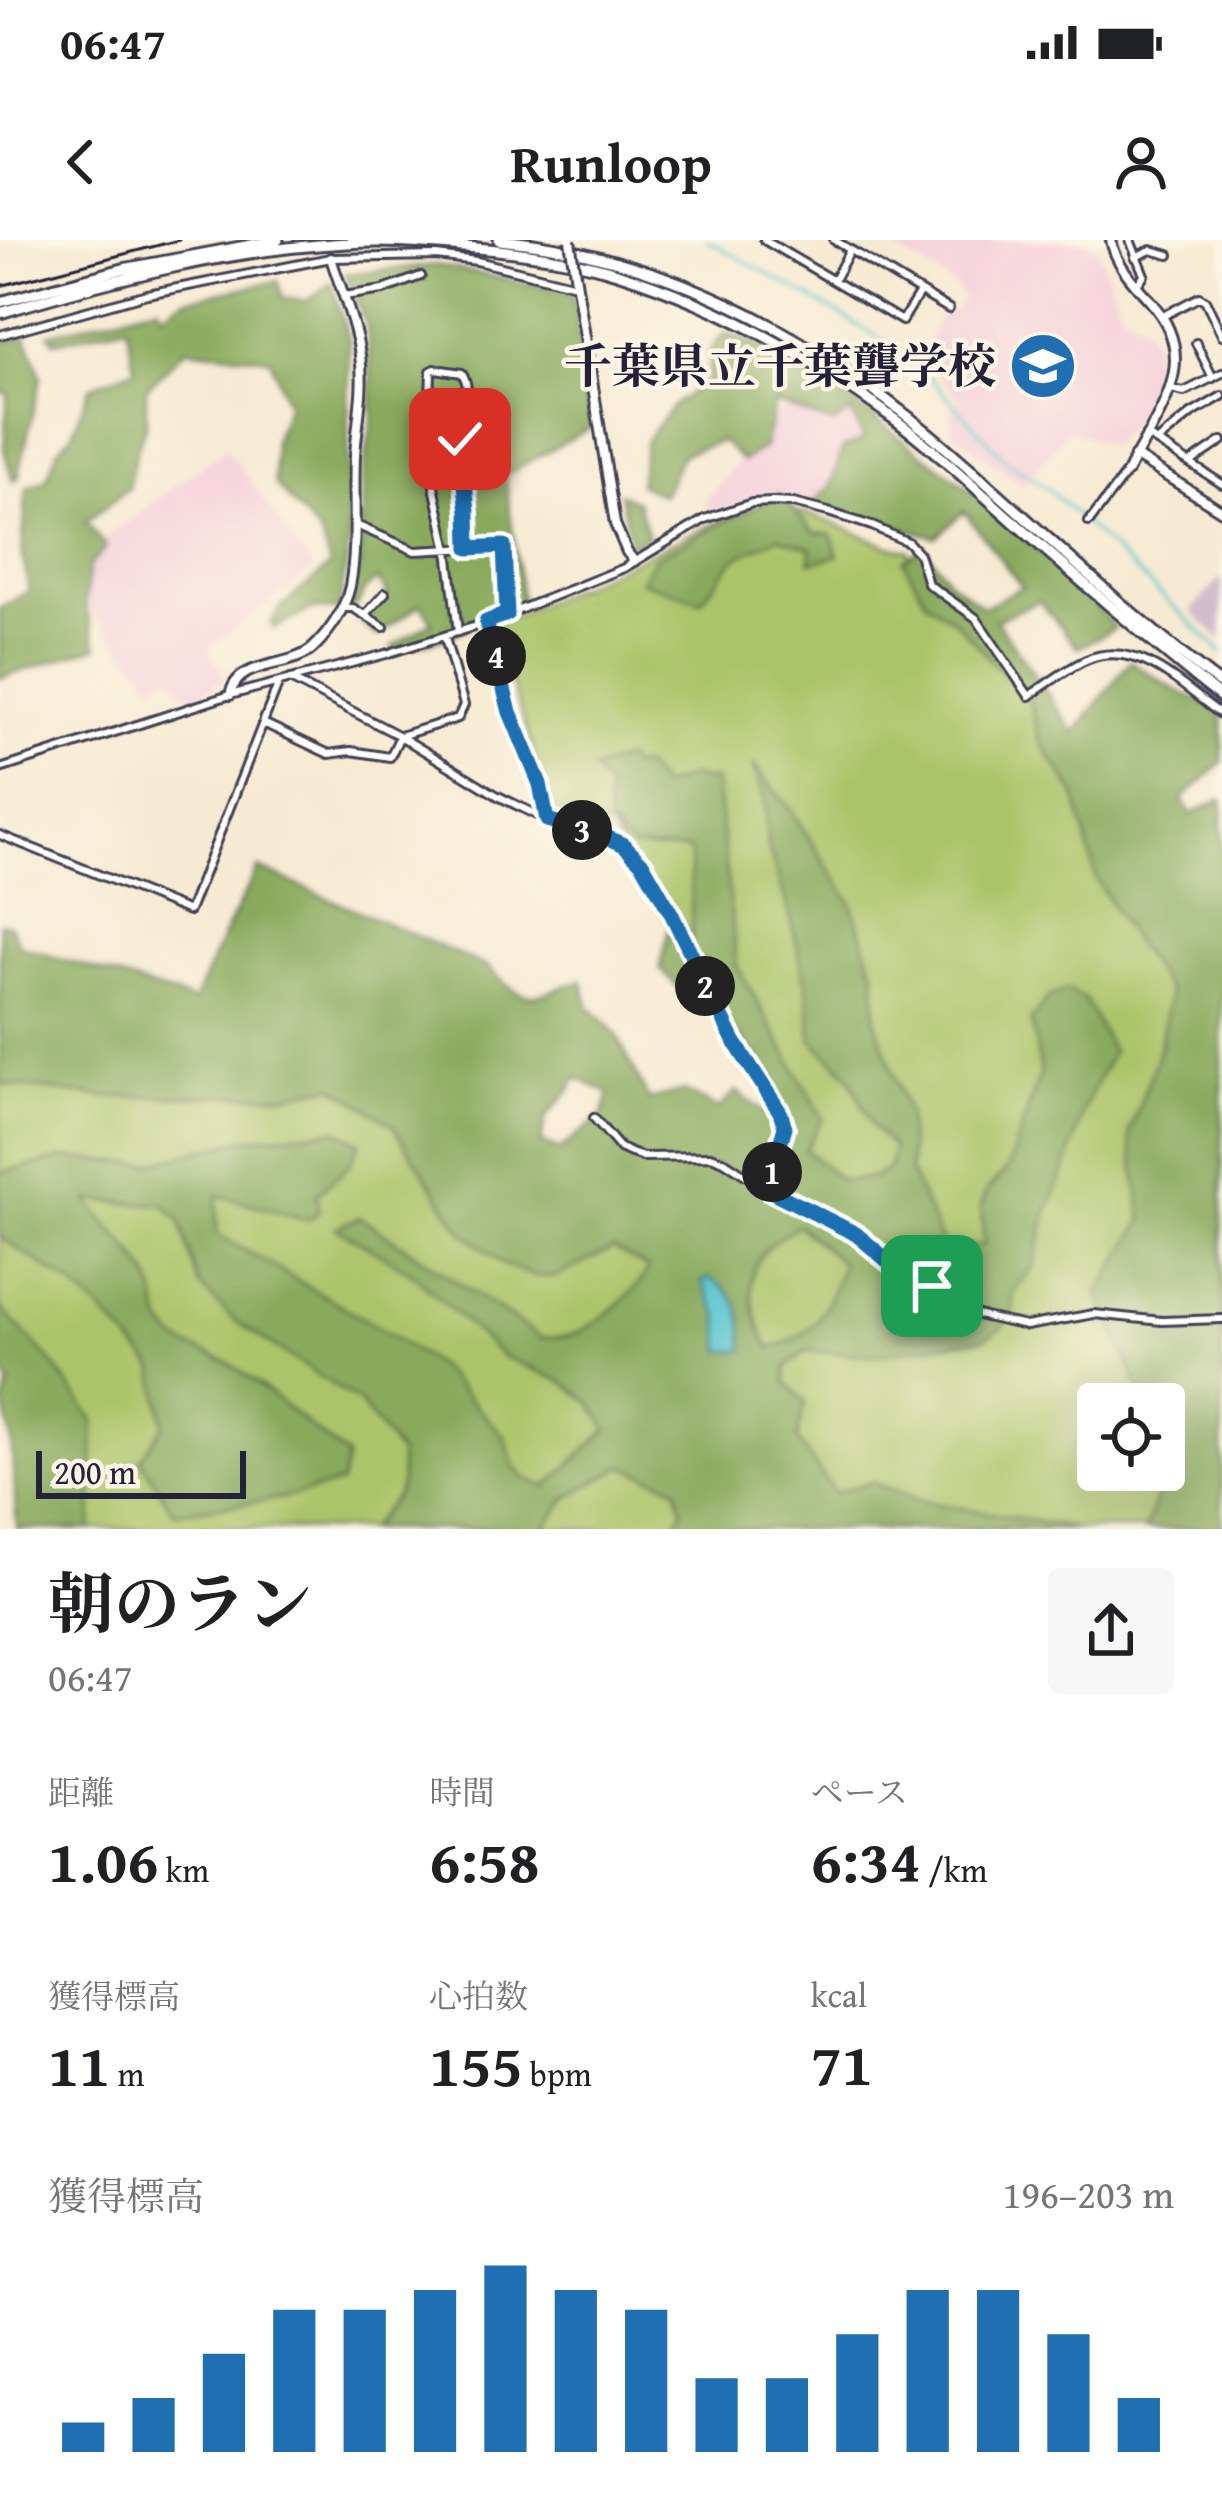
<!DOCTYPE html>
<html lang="ja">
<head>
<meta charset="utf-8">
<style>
	:root { --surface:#fff; --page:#f6f6f6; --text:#202124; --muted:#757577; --accent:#1f6fb2 }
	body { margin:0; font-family:"Gentium Book Plus","Noto Serif JP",serif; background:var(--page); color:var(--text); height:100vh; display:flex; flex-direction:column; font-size:45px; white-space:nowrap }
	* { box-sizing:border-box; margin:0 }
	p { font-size:39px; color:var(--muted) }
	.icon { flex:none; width:66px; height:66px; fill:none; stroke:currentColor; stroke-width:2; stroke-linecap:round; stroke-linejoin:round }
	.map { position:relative; height:1289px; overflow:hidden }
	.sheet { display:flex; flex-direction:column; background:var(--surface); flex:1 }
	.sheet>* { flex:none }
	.tools { position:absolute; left:1077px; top:1143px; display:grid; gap:24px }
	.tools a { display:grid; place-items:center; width:108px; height:108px; border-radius:12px; background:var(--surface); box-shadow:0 12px 48px #0002; font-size:60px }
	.scale { position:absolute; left:36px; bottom:30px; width:210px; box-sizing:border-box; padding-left:12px; border:6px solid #22223b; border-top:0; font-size:33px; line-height:42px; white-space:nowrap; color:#22223b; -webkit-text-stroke:9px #fcf5e5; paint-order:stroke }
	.pin { position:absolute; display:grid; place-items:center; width:102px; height:102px; color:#fff; margin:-51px; border-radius:24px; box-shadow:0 6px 18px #0006 }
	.km { position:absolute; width:60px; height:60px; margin:-30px; border-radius:50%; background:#222; color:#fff; font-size:33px; line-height:60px; text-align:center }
	.round { display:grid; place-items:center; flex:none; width:126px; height:126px; border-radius:12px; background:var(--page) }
	.overview { display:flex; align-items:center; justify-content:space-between; height:204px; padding:0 48px }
	h1 { font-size:66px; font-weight:700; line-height:90px }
	.figures { display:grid; grid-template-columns:repeat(3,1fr); gap:18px; height:204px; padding:12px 48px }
	.figures div { display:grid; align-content:center }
	.figures b { font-size:60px; font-weight:700 }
	.figures small { font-size:33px; font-weight:400 }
	.figures p { font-size:33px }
	.chart { height:336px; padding:24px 48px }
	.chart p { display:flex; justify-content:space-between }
	.chart svg { width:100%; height:216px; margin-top:12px; stroke:var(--accent); stroke-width:6 }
	.status { display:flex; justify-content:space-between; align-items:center; height:84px; padding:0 60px; background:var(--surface); direction:ltr }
	.status svg { height:33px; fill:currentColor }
	header { display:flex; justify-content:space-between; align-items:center; height:156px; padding:0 48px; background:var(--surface); font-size:54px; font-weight:700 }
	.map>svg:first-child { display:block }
	.built { fill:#f5cfdb }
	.industrial { fill:#d1bdcc }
	.green { fill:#acc469; stroke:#677352; stroke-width:3 }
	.forest { fill:#89aa5d; stroke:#56664c; stroke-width:3; fill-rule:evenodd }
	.water { fill:#58c5d0; stroke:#3d7486; stroke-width:3 }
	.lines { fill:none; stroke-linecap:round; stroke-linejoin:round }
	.stream { stroke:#58c5d0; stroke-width:3 }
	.minor-casing { stroke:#424052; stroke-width:12 }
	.tertiary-casing { stroke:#424052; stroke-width:14 }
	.primary-casing { stroke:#424052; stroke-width:15 }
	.minor { stroke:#fff; stroke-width:6 }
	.tertiary { stroke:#fff; stroke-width:8 }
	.primary { stroke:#fff; stroke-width:9 }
	.rail { stroke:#22223b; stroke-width:3 }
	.tertiary-bridge-casing { stroke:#424052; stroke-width:14; stroke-linecap:butt }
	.tertiary-bridge { stroke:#fff; stroke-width:8 }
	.route-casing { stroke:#fff; stroke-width:24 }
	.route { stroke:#1f6fb2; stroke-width:15 }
	.labels { text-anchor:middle; stroke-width:9; stroke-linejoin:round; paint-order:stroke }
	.poi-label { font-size:48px; font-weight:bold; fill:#22223b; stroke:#fcf5e5; text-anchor:end }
</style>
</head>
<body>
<div class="status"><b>06:47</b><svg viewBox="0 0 49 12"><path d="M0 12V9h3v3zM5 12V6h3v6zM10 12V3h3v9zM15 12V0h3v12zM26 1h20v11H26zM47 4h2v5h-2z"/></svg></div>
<header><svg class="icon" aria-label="back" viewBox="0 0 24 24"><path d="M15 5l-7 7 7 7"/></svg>Runloop<svg class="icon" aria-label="person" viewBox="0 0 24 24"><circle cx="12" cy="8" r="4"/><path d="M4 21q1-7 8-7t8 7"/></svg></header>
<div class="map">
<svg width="1222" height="1289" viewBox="0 0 1222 1289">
	<rect width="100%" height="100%" fill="#fcf5e5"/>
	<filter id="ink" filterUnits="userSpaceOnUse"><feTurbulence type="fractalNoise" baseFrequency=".00833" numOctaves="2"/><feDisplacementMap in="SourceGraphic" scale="24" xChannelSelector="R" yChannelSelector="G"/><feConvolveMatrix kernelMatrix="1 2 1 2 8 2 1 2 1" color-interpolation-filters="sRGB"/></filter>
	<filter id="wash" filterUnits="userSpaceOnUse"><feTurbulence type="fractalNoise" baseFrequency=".004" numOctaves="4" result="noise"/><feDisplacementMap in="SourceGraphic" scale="48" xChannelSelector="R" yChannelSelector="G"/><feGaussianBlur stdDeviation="2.7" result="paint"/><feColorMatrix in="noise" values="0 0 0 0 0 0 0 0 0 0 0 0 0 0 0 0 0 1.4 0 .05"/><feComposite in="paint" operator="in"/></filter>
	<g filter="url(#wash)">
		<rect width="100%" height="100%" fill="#f7ead2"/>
		<path class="built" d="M893 0H942L955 4 958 0H1079L1098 8 1121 71 1143 83 1152 98 1156 136 1133 181 1110 206 1069 190 1023 246 952 191 951 172 957 166 958 160 922 116 940 75 953 72 963 60 957 48 935 32 899 11Z
			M798 153 843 169 863 190 830 245 811 263 770 258 751 260 710 274 706 259Z
			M226 208 314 329 207 410 225 437 192 460 170 436 153 444 59 333Z"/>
		<path class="industrial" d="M1222 337V400L1191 371Z"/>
		<path class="green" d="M776 271 809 274 889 306 908 310 918 338 968 377 1078 524 1177 756 1164 785 1139 898 1163 1164H1098V1230H1164V1169L1186 1244 1161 1289H57L0 1088V837L350 838 498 932 792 884 610 588 553 570 492 386 732 275Z"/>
		<path class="forest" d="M436 25 573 52 590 188 505 235 522 362 450 396 398 411 392 407 432 382 421 364 376 396 361 382 388 354 378 339 365 349 356 367 348 365 361 321 362 239 373 176 367 87 345 34Z
			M278 41 283 58 307 61 332 43 349 102 348 216 350 299 339 370 312 369 274 389 271 383 282 366 330 326 321 296 275 244 274 201 288 164 270 118 186 109 146 149V184L136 212 128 248 86 282 106 308 89 326 85 365 97 407 0 438V368L29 351 22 311 27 248 47 239 58 210 73 193 90 147 135 129 127 85 55 102 49 94 159 65 162 74 183 60Z
			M726 92 785 117 856 164 974 253 1087 355 1115 388 1078 408 1039 361 996 380 1075 493 1130 421 1174 449 1222 471V523L1182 559 1191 574 1222 559V1289H1145L1176 1207 1164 1190V1164H1147L1098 1054 1143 980 1129 893 1160 809 1169 752 1130 696 1096 639 1075 553 1041 503 1030 462 955 381 927 362 903 320 924 307 951 343 983 367 1022 347 964 271 936 297 813 264 831 245 843 208 864 199 851 172 833 184 775 163 764 207 743 221 721 201 682 214 663 255 639 244 646 200 674 165 708 140 710 111Z
			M26 96 41 136 18 238 13 241 4 209 8 153 0 152V102Z
			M620 254 637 261 648 296 631 306Z
			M779 254 814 292 831 294 838 316 810 322 811 308 778 297 734 319 701 361 641 341 654 318Z
			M625 519 632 527 642 525 662 547 690 537 716 541 737 726 823 878 805 910 842 941 873 938 889 928 893 908 873 887 849 836 812 799 808 752 789 671 767 604 765 561 753 525 791 570 851 662 875 734 876 783 908 874 910 931 945 1009 984 1005 981 966 987 951 1008 928 1041 832 1031 780 1050 756 1068 750 1085 759 1112 812 1085 866 1067 925 1047 973 1034 1027 1013 1052V1071L1002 1088 985 1098 873 1115 806 1111 786 1128V1142L805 1162 797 1199 834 1253 872 1242 916 1260 1079 1289H673L683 1270 676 1247 623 1226 567 1258 543 1289H369L397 1254 401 1242 399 1213 359 1162 234 1080 199 1045 180 980 164 965 88 960C106 989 142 1014 154 1048 162 1071 153 1077 174 1097 189 1111 215 1113 232 1125 272 1153 308 1187 347 1216L341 1243 283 1258 174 1273 140 1219 164 1185 154 1127 106 1076 72 1045 0 997V933L63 918 148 924 248 898 336 890 360 902 351 923 317 954 319 971 309 980 217 955V994L375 1085 438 1126 505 1197 514 1226 525 1238 546 1247 608 1189 589 1161 563 1142 502 1116 408 1030 336 988 360 977 541 1098C550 1097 563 1098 572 1095 594 1087 641 1050 648 1028L613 1009 555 1037 534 1036 504 1025 461 990 392 884 334 846 285 855 105 857 0 844V683L10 685 20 706 194 761 222 698 258 628 488 727C527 768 533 757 582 740L590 768 615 792 649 860 685 851 719 869 736 851 766 874 775 836 712 765 685 754 660 729 669 689 676 676 692 698 690 610 632 608C610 588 603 581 608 549L593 530ZM576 838 609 853 603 875 560 910 541 902 546 877 571 849ZM798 985 842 1023C829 1065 817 1097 770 1108 757 1086 745 1050 756 1024 763 1007 783 995 798 985Z
			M0 1067 51 1121 94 1180 91 1289H17L11 1198 4 1162 10 1143 0 1132Z"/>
		<path class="water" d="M709 1038C742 1056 744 1076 744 1111H722L719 1075 702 1042Z"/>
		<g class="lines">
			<path class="stream" d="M707 0 836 72 896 108 917 124 1006 220 1048 249 1222 412"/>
		</g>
	</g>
	<g filter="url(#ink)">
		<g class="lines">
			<defs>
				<path id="minor" d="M764 0 902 81 920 52
					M834 0 949 69
					M1130 0 1144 35 1137 45
					M1135 17 1151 10 1169 15
					M834 40 850 10
					M344 56 383 50 421 36
					M1163 76 1199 57 1205 60 1222 95
					M0 95 147 54 331 18 436 16 477 21 576 45
					M1196 103 1213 138
					M1171 149 1184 152 1222 133
					M1146 195 1222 244
					M1158 201 1191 174 1222 156
					M1191 222 1222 201
					M1089 282 1128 231
					M356 285 415 311 510 306
					M504 306 507 374
					M343 368H353L384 387
					M366 374 385 353
					M486 384 510 472 540 544 547 580
					M458 392 448 310 428 219 431 131 435 129 462 133C473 150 462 170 461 190 458 228 468 269 469 308
					M290 439 400 496 498 556 547 580 611 599 632 612 643 624 671 673 734 801 780 871 785 887 767 949
					M263 483 329 514 351 511 390 517 400 496 458 478 464 465 445 398
					M0 529 230 455 386 414 486 383 624 328 705 279 752 263 772 262 793 263 828 272 872 286 908 302 919 314 928 344 976 378 1029 456C1047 444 1066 429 1086 420 1138 397 1183 448 1222 475
					M0 595 189 671 279 442
					M594 878 620 908 631 913 643 917 711 916 724 921 762 946 857 994 906 1034 931 1046 969 1072 985 1077 1026 1086 1094 1074 1162 1081 1222 1079"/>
				<path id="tertiary" d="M1111 0C1116 25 1134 43 1151 62 1204 122 1157 173 1128 231
					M575 34 615 284 627 312 634 321
					M1135 216 1222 271
					M230 455C238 418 289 430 313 408 330 392 345 369 350 346 358 304 353 258 355 216 357 182 365 149 360 115 355 82 341 50 331 18"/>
				<path id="primary" d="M499 0C661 14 808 93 932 196 1030 278 1119 369 1222 445
					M0 62 123 29 278 0
					M0 73C111 39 230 9 347 3 386 0 426 4 465 7 516 11 568 18 617 33 720 65 811 117 897 181 938 212 975 248 1014 282 1082 342 1150 402 1222 458"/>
			</defs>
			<use href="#minor" class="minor-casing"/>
			<use href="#tertiary" class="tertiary-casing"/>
			<use href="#primary" class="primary-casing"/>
			<use href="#minor" class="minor"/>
			<use href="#tertiary" class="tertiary"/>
			<use href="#primary" class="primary"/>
			<path class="rail" d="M0 46 179 0"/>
			<defs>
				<path id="tertiary-bridge" d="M570 0 575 34"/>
			</defs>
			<use href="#tertiary-bridge" class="tertiary-bridge-casing"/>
			<use href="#tertiary-bridge" class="tertiary-bridge"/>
		</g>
	</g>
	<g class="lines" filter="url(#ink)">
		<defs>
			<path id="route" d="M460 199 468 272 469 308 504 306 507 374 486 382 510 472 540 544 547 580 611 599 624 605 643 624 671 673 734 801 780 872 785 887 767 949 856 994 895 1027 932 1046"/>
		</defs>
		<use href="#route" class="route-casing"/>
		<use href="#route" class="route"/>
	</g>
	<defs>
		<symbol id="school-disc" viewBox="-11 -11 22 22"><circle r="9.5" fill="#1f6fb2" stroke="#fcf5e5"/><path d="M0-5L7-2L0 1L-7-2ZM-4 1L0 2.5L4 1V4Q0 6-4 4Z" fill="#fff"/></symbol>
	</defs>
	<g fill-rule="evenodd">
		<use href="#school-disc" x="1005" y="88" width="76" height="76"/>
	</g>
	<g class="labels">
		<g class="poi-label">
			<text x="996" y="143">千葉県立千葉聾学校</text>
		</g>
	</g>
</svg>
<div class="tools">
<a><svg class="icon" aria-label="locate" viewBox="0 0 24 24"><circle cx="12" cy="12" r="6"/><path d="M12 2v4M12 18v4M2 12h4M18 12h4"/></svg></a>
</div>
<div class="scale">200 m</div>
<div class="pin" style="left:932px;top:1046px;background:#1e9e55"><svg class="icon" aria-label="arrive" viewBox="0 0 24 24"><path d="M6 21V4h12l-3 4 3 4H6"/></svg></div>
<div class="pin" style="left:460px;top:199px;background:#d93025"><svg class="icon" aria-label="check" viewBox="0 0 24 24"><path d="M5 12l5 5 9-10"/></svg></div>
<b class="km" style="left:772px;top:932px">1</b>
<b class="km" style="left:705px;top:746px">2</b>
<b class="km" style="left:582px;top:590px">3</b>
<b class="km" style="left:496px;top:416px">4</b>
</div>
<section class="sheet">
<div class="overview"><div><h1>朝のラン</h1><p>06:47</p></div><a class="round"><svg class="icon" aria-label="share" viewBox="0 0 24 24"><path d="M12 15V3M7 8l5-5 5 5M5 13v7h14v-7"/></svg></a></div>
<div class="figures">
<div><p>距離</p><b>1.06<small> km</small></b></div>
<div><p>時間</p><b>6:58</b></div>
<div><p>ペース</p><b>6:34<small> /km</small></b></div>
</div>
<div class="figures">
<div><p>獲得標高</p><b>11<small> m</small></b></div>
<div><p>心拍数</p><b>155<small> bpm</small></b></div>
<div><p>kcal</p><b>71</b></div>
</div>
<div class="chart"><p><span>獲得標高</span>196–203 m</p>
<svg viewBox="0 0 160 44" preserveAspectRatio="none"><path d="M5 44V38M15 44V33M25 44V24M35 44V15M45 44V15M55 44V11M65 44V6M75 44V11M85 44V15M95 44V29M105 44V29M115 44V20M125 44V11M135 44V11M145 44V20M155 44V33"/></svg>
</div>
</section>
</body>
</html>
